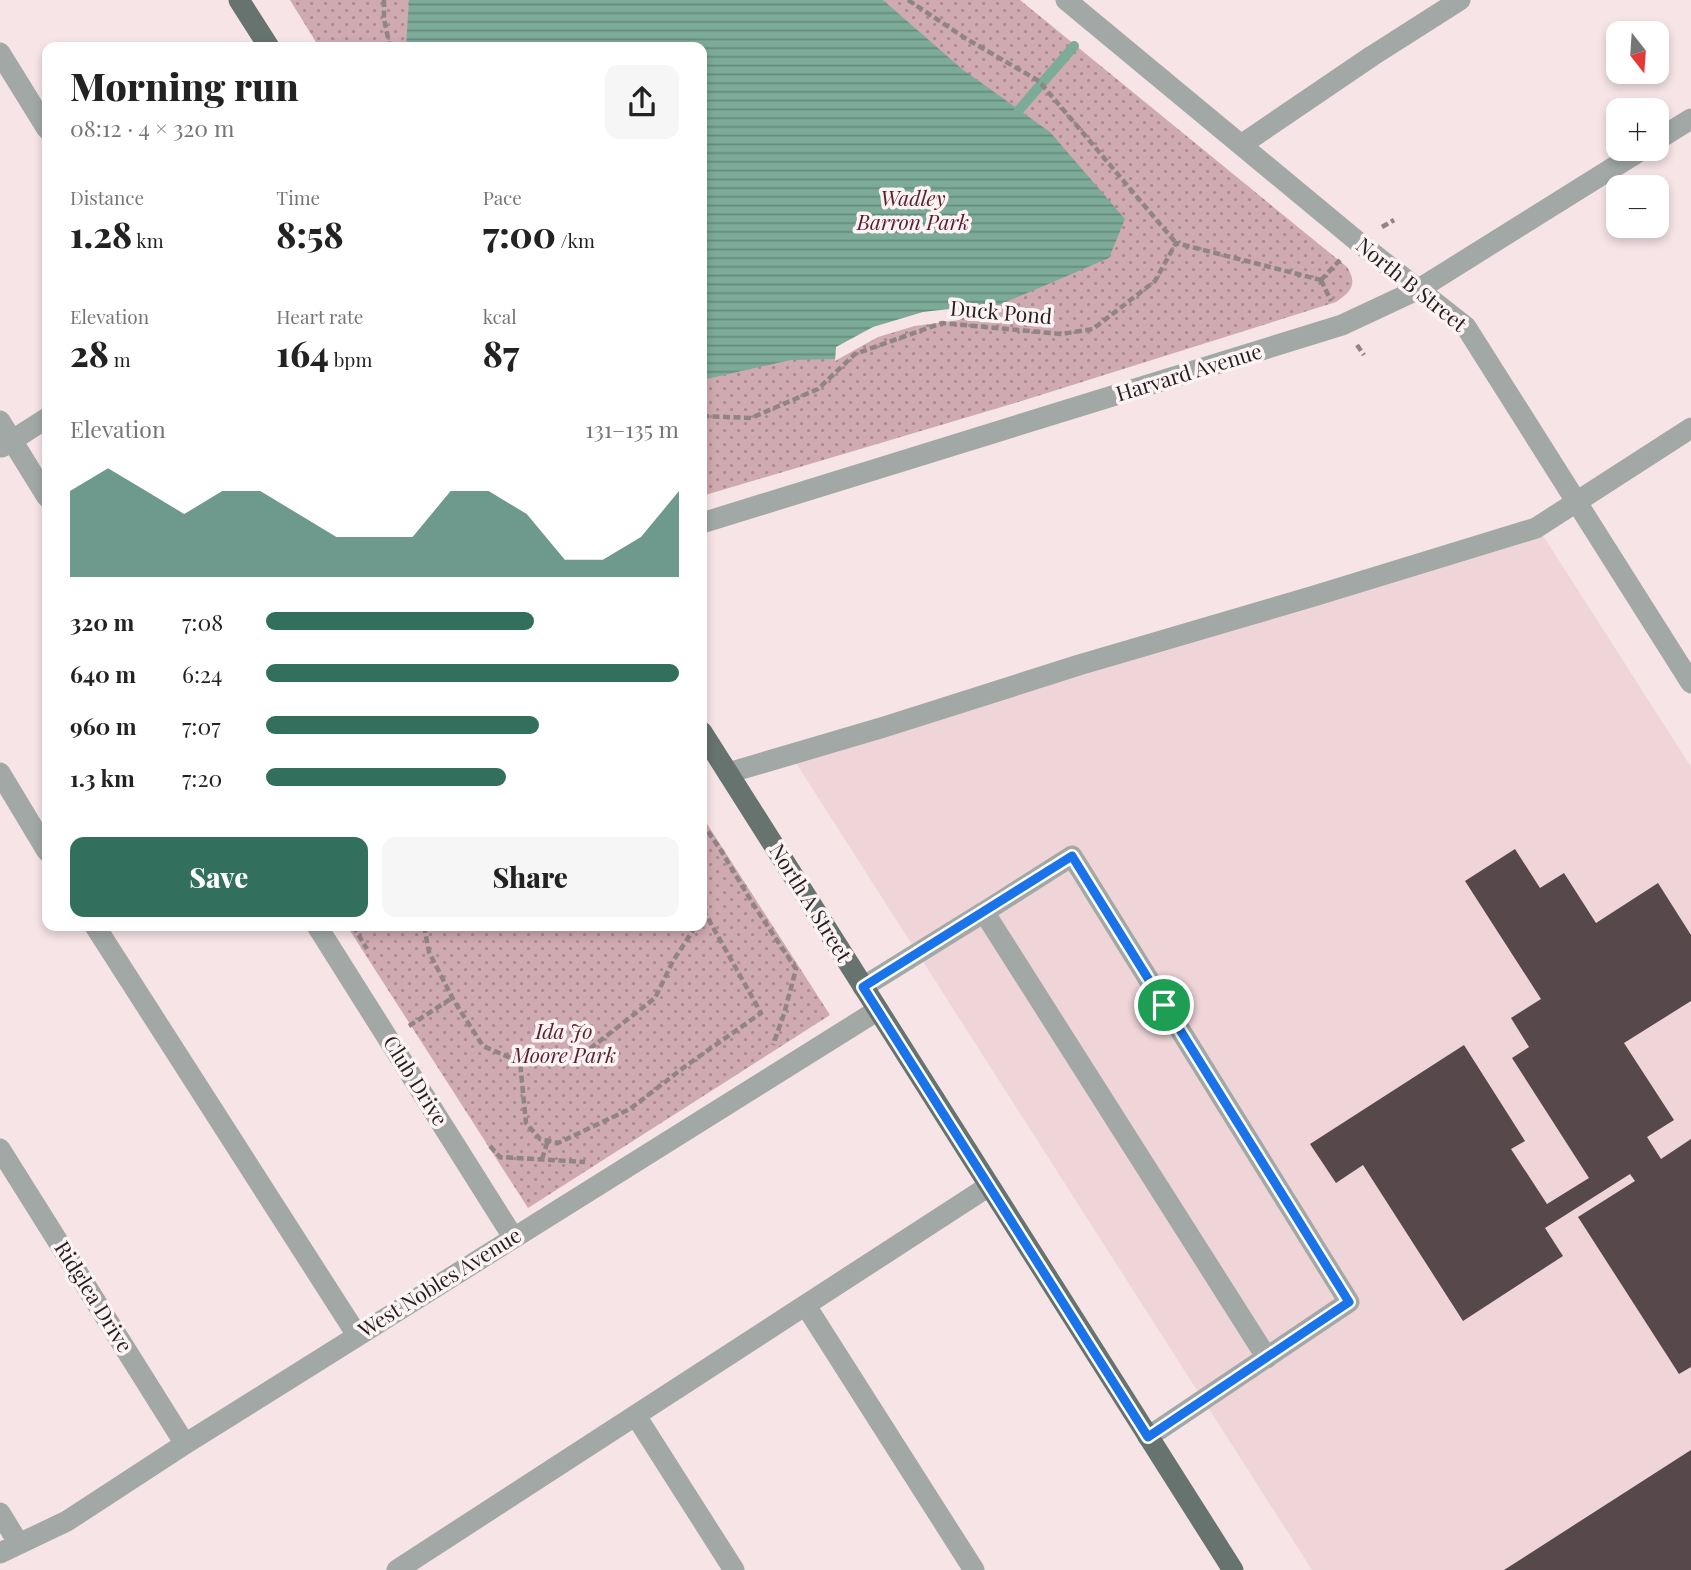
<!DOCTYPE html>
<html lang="en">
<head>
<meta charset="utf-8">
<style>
	:root { --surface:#fff; --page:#f6f6f6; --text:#222; --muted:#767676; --accent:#32705d }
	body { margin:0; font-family:"Playfair Display",serif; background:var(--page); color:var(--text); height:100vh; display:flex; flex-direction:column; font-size:26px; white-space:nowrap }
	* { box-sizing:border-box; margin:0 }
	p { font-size:23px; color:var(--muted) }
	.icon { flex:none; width:38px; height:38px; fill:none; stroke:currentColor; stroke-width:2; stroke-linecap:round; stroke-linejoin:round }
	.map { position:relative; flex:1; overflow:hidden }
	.panel { position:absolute; left:42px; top:42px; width:665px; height:889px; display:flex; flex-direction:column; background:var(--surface); border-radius:14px; box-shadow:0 4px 10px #0003 }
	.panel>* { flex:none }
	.needle { width:46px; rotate:163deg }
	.tools { position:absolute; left:1606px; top:21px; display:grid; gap:14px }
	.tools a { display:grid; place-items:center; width:63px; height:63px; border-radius:14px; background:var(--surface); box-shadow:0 4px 10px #0003; font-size:35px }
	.pin { position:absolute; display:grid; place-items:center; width:60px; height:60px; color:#fff; margin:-30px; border:4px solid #fff; border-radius:50%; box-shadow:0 2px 7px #0007 }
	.round { display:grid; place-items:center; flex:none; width:74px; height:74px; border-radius:14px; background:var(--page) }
	.summary { display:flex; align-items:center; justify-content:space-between; height:119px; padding:0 28px }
	h1 { font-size:38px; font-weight:800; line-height:52px }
	.stats { display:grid; grid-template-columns:repeat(3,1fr); gap:10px; height:119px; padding:7px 28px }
	.stats div { display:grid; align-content:center }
	.stats b { font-size:35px; font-weight:800 }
	.stats small { font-size:19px; font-weight:400 }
	.stats p { font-size:19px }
	.chart { height:196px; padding:14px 28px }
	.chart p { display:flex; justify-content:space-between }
	.chart svg { width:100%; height:126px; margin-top:7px; fill:var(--accent); opacity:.7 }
	.action { display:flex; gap:14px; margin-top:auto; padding:14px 28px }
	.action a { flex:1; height:80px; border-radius:14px; background:var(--accent); color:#fff; font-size:28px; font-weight:800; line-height:80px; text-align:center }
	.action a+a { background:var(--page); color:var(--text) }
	ul { padding:0 28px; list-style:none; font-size:23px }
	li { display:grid; grid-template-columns:112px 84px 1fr; align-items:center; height:52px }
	li i { height:18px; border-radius:9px; background:var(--accent) }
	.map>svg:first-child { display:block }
	.built { fill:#efd4d8 }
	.grass { fill:url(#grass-dots) }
	.water { fill:url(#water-rules) }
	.pier { fill:#f6e4e6 }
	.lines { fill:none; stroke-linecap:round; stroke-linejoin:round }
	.stream { stroke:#7dab9a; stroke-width:10 }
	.building { fill:#57494b }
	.path { stroke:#908485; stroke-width:4.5; stroke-dasharray:7 3.5; stroke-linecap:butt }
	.minor { stroke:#a1a8a6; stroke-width:21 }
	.major { stroke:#66736e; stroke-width:21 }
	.route-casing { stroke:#fff; stroke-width:14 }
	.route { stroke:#1a73e8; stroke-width:9 }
	.labels { text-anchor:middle; stroke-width:7; stroke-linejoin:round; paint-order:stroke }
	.park-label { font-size:21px; font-style:italic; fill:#581f2c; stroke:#fef3f4 }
	.street-label { font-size:21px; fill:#251f20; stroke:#fef3f4 }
</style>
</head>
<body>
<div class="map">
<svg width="1691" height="1570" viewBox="0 0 1691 1570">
	<defs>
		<pattern id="grass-dots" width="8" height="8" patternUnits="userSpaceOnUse" patternTransform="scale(1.75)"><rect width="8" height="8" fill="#cfaab0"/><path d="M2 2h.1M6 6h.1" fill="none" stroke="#a88a8f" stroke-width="1.8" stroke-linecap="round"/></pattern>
		<pattern id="water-rules" width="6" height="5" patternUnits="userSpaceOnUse" patternTransform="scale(1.75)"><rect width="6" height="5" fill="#7dab9a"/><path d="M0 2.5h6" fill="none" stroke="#668b7d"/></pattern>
	</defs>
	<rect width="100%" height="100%" fill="#f6e4e6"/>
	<path class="built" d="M1542 534 1691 767V1570H1312L796 763Z"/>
	<path class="grass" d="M290 0H1020L1347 267C1358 284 1351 292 1336 302L1015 403 702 496V47H319Z
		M702 816 830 1015 528 1208 347 926H702Z"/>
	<path class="water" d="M409 0H883L962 69 1050 132 1125 219 1109 258 994 307 959 318 915 326 879 336 838 359 791 360 702 380V47H406Z"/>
	<path class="pier" d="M949 309 960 320 915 326 878 337 835 361 836 347 873 327 923 312Z"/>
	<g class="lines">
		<path class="stream" d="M1019 110 1074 46"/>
	</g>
	<path class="building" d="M1515 849 1540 888 1564 873 1596 923 1658 883 1691 935V1001L1624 1043 1674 1120 1647 1137 1661 1159 1691 1139V1367L1679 1374 1578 1217 1635 1181 1630 1174 1545 1228 1563 1256 1463 1321 1363 1165 1336 1183 1310 1144 1464 1045 1525 1141 1511 1149 1547 1204 1589 1178 1512 1058 1529 1047 1511 1018 1541 999 1465 881Z
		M1691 1450V1570H1504Z"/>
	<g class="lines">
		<path class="path" d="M384 0V19L390 47
			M908 0 965 38 1039 81 1176 243
			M1382 227 1394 220
			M1321 280 1340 260
			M1321 280 1331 301
			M1357 345 1364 355
			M702 416 751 418 818 389 855 354 942 323 1061 334 1093 329 1155 281 1176 243 1321 280
			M702 823 720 849 753 904 796 969 784 1014 773 1045
			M353 926 367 949
			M424 926 429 952 454 1001 483 1046 520 1062 526 1123 540 1139 558 1143 630 1109 687 1065 761 1013 705 913V896L702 893
			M409 1026 452 998
			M520 1062 578 1058 655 998 673 961 696 926
			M490 1146 500 1157 585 1162
			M542 1159 548 1140"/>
		<path class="minor" d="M1066 0 1357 241 1466 327 1691 683
			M0 53 47 129
			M1657 140 1691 119
			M1241 145 1372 56 1460 0
			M0 421 47 497
			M2 447 47 418
			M702 523 1342 325 1419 289 1643 149
			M0 773 47 851
			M728 773 884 727 1079 665 1314 596 1536 528 1691 428
			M95 926 357 1335
			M317 926 513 1237
			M863 987 984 912
			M0 1149 185 1444
			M806 1306 974 1570
			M636 1416 734 1570
			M1148 1437 1349 1302 1072 856 984 912 1267 1358
			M0 1513 19 1544
			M0 1553 67 1521 185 1444 878 1010
			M397 1570 989 1186"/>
		<path class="major" d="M239 0 269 47
			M702 732 1233 1570"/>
	</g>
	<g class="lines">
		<defs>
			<path id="route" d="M1072 856 1349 1302 1148 1437 863 987Z"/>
		</defs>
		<use href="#route" class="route-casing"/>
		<use href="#route" class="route"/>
	</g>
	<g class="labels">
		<g class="park-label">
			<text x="913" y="206">Wadley<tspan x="913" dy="24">Barron Park</tspan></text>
			<text x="564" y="1039">Ida Jo<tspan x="564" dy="24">Moore Park</tspan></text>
		</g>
		<g class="street-label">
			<text transform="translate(1411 285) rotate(39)" y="7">North B Street</text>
			<text transform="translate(1001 313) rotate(5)" y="7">Duck Pond</text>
			<text transform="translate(1189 373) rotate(-17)" y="7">Harvard Avenue</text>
			<text transform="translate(810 903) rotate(58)" y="7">North A Street</text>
			<text transform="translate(415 1081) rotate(58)" y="7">Club Drive</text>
			<text transform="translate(440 1283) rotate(-32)" y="7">West Nobles Avenue</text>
			<text transform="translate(93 1297) rotate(58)" y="7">Ridglea Drive</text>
		</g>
	</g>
</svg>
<div class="tools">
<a><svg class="needle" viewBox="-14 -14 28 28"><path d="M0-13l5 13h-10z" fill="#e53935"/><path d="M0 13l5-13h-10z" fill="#767676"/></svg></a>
<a>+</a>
<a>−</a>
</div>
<div class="pin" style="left:1164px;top:1005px;background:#1e9e55"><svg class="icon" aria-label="arrive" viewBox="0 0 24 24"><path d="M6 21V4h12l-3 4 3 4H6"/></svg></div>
<section class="panel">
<div class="summary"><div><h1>Morning run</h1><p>08:12 · 4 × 320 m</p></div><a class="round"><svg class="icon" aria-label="share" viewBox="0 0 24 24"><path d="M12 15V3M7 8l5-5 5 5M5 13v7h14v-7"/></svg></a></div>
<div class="stats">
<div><p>Distance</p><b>1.28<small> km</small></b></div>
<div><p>Time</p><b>8:58</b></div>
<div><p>Pace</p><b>7:00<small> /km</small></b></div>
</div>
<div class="stats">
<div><p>Elevation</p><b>28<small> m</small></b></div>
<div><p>Heart rate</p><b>164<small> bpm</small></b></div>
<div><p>kcal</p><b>87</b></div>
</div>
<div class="chart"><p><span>Elevation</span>131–135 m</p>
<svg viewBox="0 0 160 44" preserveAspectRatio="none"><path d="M0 44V14L10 6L20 14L30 22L40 14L50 14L60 22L70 30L80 30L90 30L100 14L110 14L120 22L130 38L140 38L150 30L160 14V44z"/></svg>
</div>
<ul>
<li><b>320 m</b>7:08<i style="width:65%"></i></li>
<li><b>640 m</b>6:24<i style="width:100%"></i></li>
<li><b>960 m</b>7:07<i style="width:66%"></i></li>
<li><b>1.3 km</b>7:20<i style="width:58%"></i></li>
</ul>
<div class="action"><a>Save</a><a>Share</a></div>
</section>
</div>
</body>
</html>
